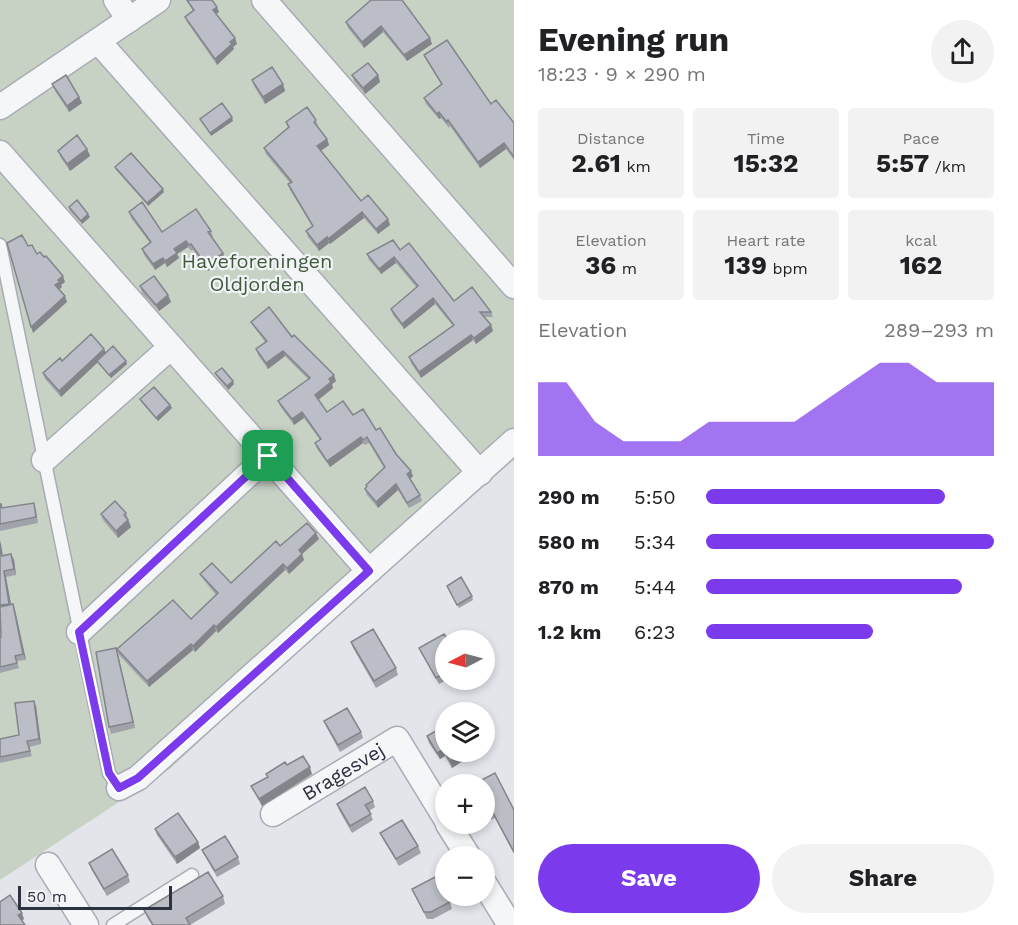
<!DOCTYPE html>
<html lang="en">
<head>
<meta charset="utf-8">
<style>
	:root { --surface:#fff; --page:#f2f2f2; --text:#202124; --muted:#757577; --accent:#7c3aed }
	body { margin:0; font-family:"Work Sans",sans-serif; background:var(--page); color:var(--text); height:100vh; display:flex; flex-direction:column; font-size:22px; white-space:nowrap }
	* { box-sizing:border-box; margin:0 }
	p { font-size:20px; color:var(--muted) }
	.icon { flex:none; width:33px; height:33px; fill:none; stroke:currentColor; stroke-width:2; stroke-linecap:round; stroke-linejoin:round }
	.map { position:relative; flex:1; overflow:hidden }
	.panel { display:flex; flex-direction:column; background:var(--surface); width:504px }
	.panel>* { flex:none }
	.needle { width:39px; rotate:264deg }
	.buttons { position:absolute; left:435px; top:630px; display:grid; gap:12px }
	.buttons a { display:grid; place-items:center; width:60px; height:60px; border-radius:50%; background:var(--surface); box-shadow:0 3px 9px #0003; font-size:30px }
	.scale { position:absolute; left:18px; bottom:15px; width:154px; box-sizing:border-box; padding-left:6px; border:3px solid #2d3240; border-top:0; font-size:16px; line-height:21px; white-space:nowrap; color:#2d3240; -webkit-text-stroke:4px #f2f4f7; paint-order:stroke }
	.pin { position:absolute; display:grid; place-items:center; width:51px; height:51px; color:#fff; margin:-26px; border-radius:12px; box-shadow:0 3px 9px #0006 }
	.round { display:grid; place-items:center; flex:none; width:63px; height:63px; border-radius:32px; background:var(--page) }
	.overview { display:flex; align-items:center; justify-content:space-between; height:102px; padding:0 24px }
	h1 { font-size:33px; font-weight:700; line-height:45px }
	.figures { display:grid; grid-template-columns:repeat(3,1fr); gap:9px; height:102px; padding:6px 24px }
	.figures div { display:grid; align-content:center; border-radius:6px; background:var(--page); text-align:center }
	.figures b { font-size:26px; font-weight:700 }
	.figures small { font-size:16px; font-weight:400 }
	.figures p { font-size:16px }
	.chart { height:168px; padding:12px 24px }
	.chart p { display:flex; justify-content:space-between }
	.chart svg { width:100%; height:108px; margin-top:6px; fill:var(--accent); opacity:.7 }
	.primary-button { display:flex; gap:12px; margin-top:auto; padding:12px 24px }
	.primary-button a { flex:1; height:69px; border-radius:36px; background:var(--accent); color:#fff; font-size:24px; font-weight:700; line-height:69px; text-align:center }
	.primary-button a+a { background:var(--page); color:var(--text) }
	ul { padding:0 24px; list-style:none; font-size:20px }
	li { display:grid; grid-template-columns:96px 72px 1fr; align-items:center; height:45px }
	li i { height:15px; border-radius:8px; background:var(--accent) }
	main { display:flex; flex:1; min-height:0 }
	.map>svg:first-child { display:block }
	.green { fill:#c7d2c5 }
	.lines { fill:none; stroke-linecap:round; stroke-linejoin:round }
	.lane-casing { stroke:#a9acb4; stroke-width:15 }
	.street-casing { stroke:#a9acb4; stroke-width:27 }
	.lane { stroke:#f5f6f8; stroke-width:12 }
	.street { stroke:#f5f6f8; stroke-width:24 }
	.wall { fill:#a1a3aa }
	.shaded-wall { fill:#83858b }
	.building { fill:#bbbec6; stroke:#83858b; stroke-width:1.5 }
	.route-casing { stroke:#fff; stroke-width:12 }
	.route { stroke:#7c3aed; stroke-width:8 }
	.labels { text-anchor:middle; stroke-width:4.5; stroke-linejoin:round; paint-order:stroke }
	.park-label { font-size:20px; fill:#3e5a3b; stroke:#f2f4f7 }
	.street-label { font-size:20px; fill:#2d3240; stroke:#f2f4f7 }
</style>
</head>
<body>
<main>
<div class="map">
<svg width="514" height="925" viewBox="0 0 514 925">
	<rect width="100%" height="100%" fill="#e3e5ea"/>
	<path class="green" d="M0 0H514V447L171 768 0 880Z"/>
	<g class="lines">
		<defs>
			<path id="lane" d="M0 245 109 773 119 788
				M113 925 192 875"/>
			<g id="street">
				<path d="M116 0 129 20"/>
				<path d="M264 0 514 286"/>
				<path d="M98 41 480 473"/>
				<path d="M0 107 158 0"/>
				<path d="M0 153 369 571"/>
				<path d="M44 460 171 347"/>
				<path d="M79 632 268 456"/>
				<path d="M119 788 138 778 514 441"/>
				<path id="s1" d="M273 814 397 739 446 819"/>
				<path d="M448 824 468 856"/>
				<path d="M48 865 86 925"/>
				<path d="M484 883 510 925"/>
			</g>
		</defs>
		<use href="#lane" class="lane-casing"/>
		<use href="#street" class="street-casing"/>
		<use href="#lane" class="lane"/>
		<use href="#street" class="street"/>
	</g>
	<path class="wall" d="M186 0H212L219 12 216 14 235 38 237 44 233 47 234 49 217 65 187 22 185 17 193 11Z
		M369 0H402L432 44 407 61 383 32 364 48 348 28 346 22 370 2Z
		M424 55 514 123V160L506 149 480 168 450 126 449 128 441 118 439 119 426 104 424 98 441 84 427 61Z
		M352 75H378L380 82 365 94 354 81Z
		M252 80 283 84 285 91 265 104 254 86Z
		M52 84 79 97 82 103 69 112 55 91Z
		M316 120 318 126H317L327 139 329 145 321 151 361 201 388 219 390 225 378 234 364 218 330 244 329 243 319 251 308 237 306 231 312 226 290 190 288 184 290 183 266 154 264 148 288 128 286 122Z
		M87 149 90 156 70 171 61 158 58 151Z
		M115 167 164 192 148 206 116 170Z
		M69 207 90 217 82 224 70 211Z
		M129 212 162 232 211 231 213 237H212L223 253 225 259 208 271 193 250 191 251 188 247 177 254 179 258 167 267 165 263 155 270 144 255 142 249 150 243 131 218Z
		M400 250 454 301 491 312 493 317H484L491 325 493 331 476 344 473 340 421 378 411 363 409 357 453 326 435 304 404 329 393 315 391 309 417 288 396 263 381 274 369 260 367 254Z
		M140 286 168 295 171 302 159 311 142 293Z
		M251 322 292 337 336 381 332 384 333 388 318 400 327 412 353 415 376 430 413 476 410 479 420 495 422 501 409 508 398 490 378 508 367 495 365 489 367 487 366 485 384 468 369 443 365 445 363 443 330 467 317 449 315 443 320 440 304 418 294 425 280 406 278 401 308 379 285 356 268 369 258 355 256 349 265 342 254 327Z
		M106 353 126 361 127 364 111 378 98 362 61 397 45 379 43 373 62 361Z
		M215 373 234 384 228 390 217 377Z
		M140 399 170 405 172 408 158 421 142 403Z
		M0 504 2 508 36 509 38 523 0 531Z
		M126 513 131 527 118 538 103 520 101 514Z
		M0 539 3 555 11 554 14 560 16 575 6 577 11 604 15 610 26 660 17 661 19 668 0 673V637H1L0 632Z
		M319 539 302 554 304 560 289 574 285 570 218 633 216 631 195 652 193 650 149 687 119 655 117 649 191 619 216 595 203 579 200 574 231 583 280 546Z
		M447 586 472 596 473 600 459 608Z
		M446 640V680H447L439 684 422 654 419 648Z
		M351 642 396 668 398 675 376 688 353 648Z
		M118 655 135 728 111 734 109 727Z
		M36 706 41 744 29 747 32 756 0 763V739L19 735Z
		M324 721 361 732 363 738 340 752 327 728Z
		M427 736 475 753 452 768 445 756 440 759 429 743Z
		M287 765 312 774 262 806 254 792 251 786 267 777 266 774Z
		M484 784 514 810V854L495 818 490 820 484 808Z
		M373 801 375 807 369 811 373 820 352 833 339 810 337 804Z
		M155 829 198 842 200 848 177 864 157 835Z
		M380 833 418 846 421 853 399 866 383 839Z
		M202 850 238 857 240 864 217 877 205 856Z
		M89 863 128 875 130 882 107 896 91 869Z
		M412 889 450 902 452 909 433 919H427Z
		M223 896 225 904 190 925H152L147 917 144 910Z"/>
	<path class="shaded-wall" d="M217 7 219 12 215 15 213 10Z
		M381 26 383 32 364 48 362 42Z
		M235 38 237 44 233 47 234 49 217 65 215 59 230 42Z
		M430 38 432 44 407 61 404 55Z
		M378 75 380 82 365 94 363 88Z
		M283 84 285 91 265 104 263 97Z
		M79 97 82 103 69 112 67 106Z
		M439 112 441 118 439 119 437 114Z
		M232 117 233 121 211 136 210 133Z
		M327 139 329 145 319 152 317 146Z
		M504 143 506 149 480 168 478 162Z
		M87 149 90 156 70 171 67 164Z
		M163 189 164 192 148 206 147 203Z
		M362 212 364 218 330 244 328 239Z
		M88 214 90 217 82 224 81 221Z
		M388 219 390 225 378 234 376 229Z
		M327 237 329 243 319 251 317 245Z
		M186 241 188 247 177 254 179 258 167 267 165 261 174 249Z
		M223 253 225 259 208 271 206 265Z
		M394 257 396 263 381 274 379 269Z
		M163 258 165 263 155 270 153 264Z
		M63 276 65 282 61 285 62 287 58 291 55 285 58 280Z
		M168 295 171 302 159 311 156 305Z
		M65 296 67 302 33 333 31 327Z
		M433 298 435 304 404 329 402 324Z
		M491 325 493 331 476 344 474 338Z
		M471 335 473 340 421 378 419 372Z
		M104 349 107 354 97 361 98 362 61 397 59 391Z
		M283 351 285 356 268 369 266 363Z
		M126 361 127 364 111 378 109 375Z
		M334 375 336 381 332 384 333 388 317 401 315 395 329 379Z
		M233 381 234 384 228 390 227 386Z
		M170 405 172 408 158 421 156 418Z
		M302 412 304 418 294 425 292 419Z
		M361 437 363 443 330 467 327 461Z
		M411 471 413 476 409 480 407 474Z
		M396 484 398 490 378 508 376 502Z
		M128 520 131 527 118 538 116 531Z
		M316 533 319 539 302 554 304 560 289 574 287 568 299 550Z
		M11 554 14 560 16 575 14 569Z
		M283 564 285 570 218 633 216 627Z
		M4 571 6 577 12 610 9 604Z
		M13 604 15 610 26 660 23 654Z
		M214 625 216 631 195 652 193 646Z
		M191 644 193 650 149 687 147 681Z
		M116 648 118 655 135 728 133 722Z
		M34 701 36 706 41 744 39 739Z
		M443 749 445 756 440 759 437 753Z
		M465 752H475V753L452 768 450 761Z
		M310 767 312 774 262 806 259 799Z
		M198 842 200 848 177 864 175 857Z
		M22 913 24 919 21 922 18 915Z"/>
	<path class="building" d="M187 0H212L217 7 213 10 235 38 230 42 232 44 215 59 185 17 194 10Z
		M371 0H402L430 38 404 55 381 26 362 42 346 22Z
		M447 40 491 104 496 100 514 123V157L504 143 478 162 448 120 447 122 439 112 437 114 424 98 442 84 424 55Z
		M368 63 378 75 363 88 352 75Z
		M272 67 283 84 263 97 252 80Z
		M66 75 79 97 67 106 52 84Z
		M222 103 232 117 210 133 200 119Z
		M307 107 316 120 314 122 327 139 317 146 361 201 368 195 388 219 376 229 362 212 328 239 327 237 317 245 306 231 313 226 288 184 292 182 264 148 289 127 286 122Z
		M77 135 87 149 67 164 58 151Z
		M131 153 163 189 147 203 115 167Z
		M77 200 88 214 81 221 69 207Z
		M142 202 162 232 196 209 211 231 208 232 223 253 206 265 191 244 189 245 186 241 174 249 177 253 165 261 163 258 153 264 142 249 151 242 129 212Z
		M22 235 28 246 32 245 37 254 40 252 44 257 46 256 63 276 58 280 60 282 55 285 65 296 31 327 7 243Z
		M393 240 400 250 409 243 454 301 472 287 491 312H480L491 325 474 338 471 335 419 372 409 357 454 325 433 298 402 324 391 309 418 286 394 257 379 269 367 254Z
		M154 276 168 295 156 305 140 286Z
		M269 307 292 337 294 335 334 375 329 379 331 382 315 395 327 412 343 401 353 415 363 409 376 430 380 428 396 454 411 471 407 474 420 495 407 503 396 484 376 502 365 489 367 486 366 485 385 467 367 437 363 440 361 437 327 461 315 443 321 439 302 412 292 419 278 401 310 378 283 351 266 363 256 349 267 341 251 322Z
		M91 334 104 349 59 391 43 373 60 358 62 361Z
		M113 346 126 361 109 375 97 361Z
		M222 368 233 381 227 386 215 373Z
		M154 387 170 405 156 418 140 399Z
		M115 501 126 513 124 515 128 520 116 531 101 514Z
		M34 503 36 517 0 524V504H1L2 508Z
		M307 523 316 533 299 550 302 554 287 568 283 564 216 627 214 625 193 646 191 644 147 681 117 649 173 600 191 619 218 593 200 574 212 563 231 583 276 541 280 546Z
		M0 543 2 556 11 554 14 569 4 571 9 604 0 605Z
		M461 577 472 596 457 605 447 586Z
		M13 604 23 654 15 656 17 663 0 667V637H1L0 607Z
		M373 629 396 668 374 681 351 642Z
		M444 634 448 640H446V672L436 678 419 648Z
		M116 648 133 722 109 727 96 652Z
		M34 701 39 739 27 741 30 751 0 757V739L19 735 15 703Z
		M347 708 361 732 338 745 324 721Z
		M446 725V752H465L450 761 443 749 437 753 427 736Z
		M303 756 310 767 259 799 251 786 268 777 266 774 285 762 287 765Z
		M495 773 514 810V852L492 811 488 814 484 807V784H474Z
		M365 787 373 801 365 805 371 814 350 826 337 804Z
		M178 813 198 842 175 857 155 829Z
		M402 820 418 846 396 859 380 833Z
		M225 836 238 857 215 871 202 850Z
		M112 849 128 875 104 889 89 863Z
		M208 872 223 896 186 918 190 925H153L144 910Z
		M437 876 446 893V896H447L450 902 431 912H424L412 889Z
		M10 895 22 913 18 915 25 925H0V902Z"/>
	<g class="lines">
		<defs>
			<path id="route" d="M268 456 369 571 138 778 119 788 109 773 79 632Z"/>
		</defs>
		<use href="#route" class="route-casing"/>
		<use href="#route" class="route"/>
	</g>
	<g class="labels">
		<g class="park-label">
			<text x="257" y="268">Haveforeningen<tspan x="257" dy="23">Oldjorden</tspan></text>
		</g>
		<g class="street-label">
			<text dy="7" stroke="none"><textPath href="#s1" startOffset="82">Bragesvej</textPath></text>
		</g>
	</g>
</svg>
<div class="buttons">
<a><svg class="needle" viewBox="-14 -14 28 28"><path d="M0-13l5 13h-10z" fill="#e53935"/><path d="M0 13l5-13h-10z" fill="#757577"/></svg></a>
<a><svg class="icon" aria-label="layers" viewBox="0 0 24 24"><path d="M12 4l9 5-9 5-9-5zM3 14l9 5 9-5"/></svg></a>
<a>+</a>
<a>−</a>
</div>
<div class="scale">50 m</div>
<div class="pin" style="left:268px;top:456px;background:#1e9e55"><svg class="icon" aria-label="arrive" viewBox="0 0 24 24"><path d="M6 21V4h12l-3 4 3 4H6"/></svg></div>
</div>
<section class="panel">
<div class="overview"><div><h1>Evening run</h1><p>18:23 · 9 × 290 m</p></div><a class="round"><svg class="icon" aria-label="share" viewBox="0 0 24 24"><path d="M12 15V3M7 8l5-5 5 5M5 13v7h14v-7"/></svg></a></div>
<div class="figures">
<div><p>Distance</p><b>2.61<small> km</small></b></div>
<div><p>Time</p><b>15:32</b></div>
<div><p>Pace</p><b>5:57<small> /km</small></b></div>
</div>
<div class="figures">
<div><p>Elevation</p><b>36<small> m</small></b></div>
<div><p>Heart rate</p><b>139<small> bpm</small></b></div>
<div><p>kcal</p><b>162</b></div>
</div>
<div class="chart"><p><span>Elevation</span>289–293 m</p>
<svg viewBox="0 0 160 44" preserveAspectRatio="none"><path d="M0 44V14L10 14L20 30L30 38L40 38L50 38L60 30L70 30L80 30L90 30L100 22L110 14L120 6L130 6L140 14L150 14L160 14V44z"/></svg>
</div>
<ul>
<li><b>290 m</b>5:50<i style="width:83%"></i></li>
<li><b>580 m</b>5:34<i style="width:100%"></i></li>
<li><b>870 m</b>5:44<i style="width:89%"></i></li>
<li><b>1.2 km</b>6:23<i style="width:58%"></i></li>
</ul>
<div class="primary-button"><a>Save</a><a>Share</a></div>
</section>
</main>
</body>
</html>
